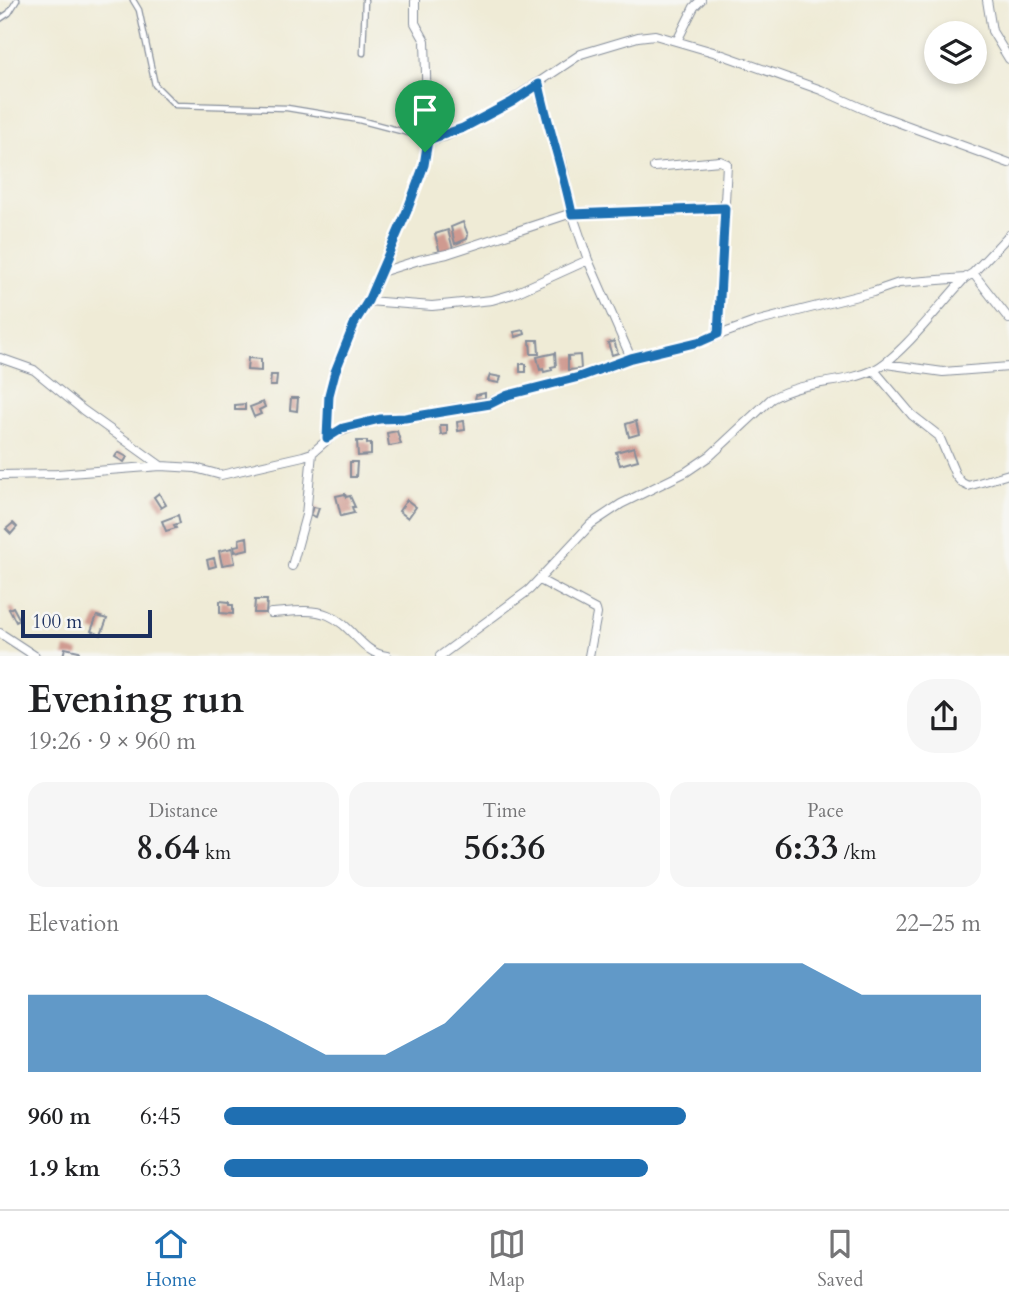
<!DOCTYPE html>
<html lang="en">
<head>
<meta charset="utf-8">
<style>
	:root { --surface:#fff; --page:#f6f6f6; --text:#202124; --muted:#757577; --line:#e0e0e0; --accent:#1f6fb2 }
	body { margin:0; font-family:Cardo,serif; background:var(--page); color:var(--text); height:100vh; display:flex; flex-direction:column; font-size:26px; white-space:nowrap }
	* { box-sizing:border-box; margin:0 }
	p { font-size:23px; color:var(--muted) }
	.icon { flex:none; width:38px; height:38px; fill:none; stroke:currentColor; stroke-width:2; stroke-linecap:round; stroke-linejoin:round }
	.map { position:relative; height:656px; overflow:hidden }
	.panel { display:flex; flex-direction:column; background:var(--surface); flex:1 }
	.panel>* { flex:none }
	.buttons { position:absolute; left:924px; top:21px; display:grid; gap:14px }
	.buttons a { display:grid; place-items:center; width:63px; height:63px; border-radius:50%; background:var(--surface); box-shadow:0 4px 10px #0003; font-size:35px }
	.scale { position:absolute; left:21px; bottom:18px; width:131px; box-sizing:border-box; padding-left:7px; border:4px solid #1b2f5e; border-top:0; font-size:19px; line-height:24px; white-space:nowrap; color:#1b2f5e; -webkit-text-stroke:5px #f6f6f2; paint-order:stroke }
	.pin { position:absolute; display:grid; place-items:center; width:60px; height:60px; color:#fff; margin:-72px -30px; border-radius:50% 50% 50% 0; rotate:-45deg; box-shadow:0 0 7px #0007 }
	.pin .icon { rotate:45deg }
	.round { display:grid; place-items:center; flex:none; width:74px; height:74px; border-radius:28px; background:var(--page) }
	.overview { display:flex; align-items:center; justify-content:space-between; height:119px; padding:0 28px }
	h1 { font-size:38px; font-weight:600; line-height:52px }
	.figures { display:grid; grid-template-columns:repeat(3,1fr); gap:10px; height:119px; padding:7px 28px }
	.figures div { display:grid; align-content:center; border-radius:18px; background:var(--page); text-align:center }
	.figures b { font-size:35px; font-weight:600 }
	.figures small { font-size:19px; font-weight:400 }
	.figures p { font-size:19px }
	.chart { height:196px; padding:14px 28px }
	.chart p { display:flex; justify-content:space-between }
	.chart svg { width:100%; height:126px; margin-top:7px; fill:var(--accent); opacity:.7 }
	ul { padding:0 28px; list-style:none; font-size:23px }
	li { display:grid; grid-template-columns:112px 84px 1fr; align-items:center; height:52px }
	li i { height:18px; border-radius:9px; background:var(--accent) }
	.menu { display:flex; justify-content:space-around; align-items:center; height:98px; border-top:2px solid var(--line); background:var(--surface); font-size:19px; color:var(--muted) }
	.menu a { display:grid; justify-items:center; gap:4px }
	.menu .on { color:var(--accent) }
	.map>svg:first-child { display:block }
	.building { fill:#cf9a90 }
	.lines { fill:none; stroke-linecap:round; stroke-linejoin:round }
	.lane-casing { stroke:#858d9a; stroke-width:7 }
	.street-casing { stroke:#858d9a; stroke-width:10 }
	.lane { stroke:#fff; stroke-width:4.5 }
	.street { stroke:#fff; stroke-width:8 }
	.route-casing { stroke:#fff; stroke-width:14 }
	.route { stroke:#1f6fb2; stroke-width:9 }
</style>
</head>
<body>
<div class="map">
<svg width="1009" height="656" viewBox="0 0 1009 656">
	<rect width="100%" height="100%" fill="#f6f6f2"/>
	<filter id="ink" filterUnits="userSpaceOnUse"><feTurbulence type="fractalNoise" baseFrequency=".0143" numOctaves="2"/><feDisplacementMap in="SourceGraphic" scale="14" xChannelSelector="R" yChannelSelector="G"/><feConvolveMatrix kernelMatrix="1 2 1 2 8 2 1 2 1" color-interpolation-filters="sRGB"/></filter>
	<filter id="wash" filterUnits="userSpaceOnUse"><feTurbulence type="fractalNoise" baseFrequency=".00686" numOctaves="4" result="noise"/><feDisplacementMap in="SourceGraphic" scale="28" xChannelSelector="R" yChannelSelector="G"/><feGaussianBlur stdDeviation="1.57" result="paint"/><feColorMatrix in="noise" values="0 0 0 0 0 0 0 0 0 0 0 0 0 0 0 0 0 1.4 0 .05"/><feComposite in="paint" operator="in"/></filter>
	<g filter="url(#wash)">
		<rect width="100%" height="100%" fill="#efebd6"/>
		<g id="blocks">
			<path class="building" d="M463 222 468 235 467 239 455 244 451 227Z
				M448 230 453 249 440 253 435 234Z
				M524 330 525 334 516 337 514 332Z
				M530 340H538L539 354H531Z
				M614 341 618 353 612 355 608 343Z
				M555 353 556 366 551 367 552 370 544 372 543 369 540 370 537 357Z
				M580 355 581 369 568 370V356Z
				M248 358 261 359V371L247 370Z
				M520 364H526V372H520Z
				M271 375H277L276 386H270Z
				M490 375 501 377 499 383 488 381Z
				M485 393V398L475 399 476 395Z
				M291 398H298L297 411 290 410Z
				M263 402 265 407 259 410 261 414 254 417 250 407Z
				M245 404V410H235V405Z
				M464 421 465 430 458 431 457 422Z
				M636 421 639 434 629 437 626 424Z
				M440 425H447V434L441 435Z
				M397 431 401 444 389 446 387 433Z
				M357 441H367V444L371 443V455L358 456Z
				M634 447 638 460 620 465 616 452Z
				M118 452 127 457 124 462 115 457Z
				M350 462H357L356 477H350Z
				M159 493 166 505 161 508 154 497Z
				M345 494 346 497 350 496 355 507H352L354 513 341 516 336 496Z
				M407 500 416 507 408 518 399 511Z
				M313 507 319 508 316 517 310 515Z
				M178 515 180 523 174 525 176 528 166 531 162 521Z
				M13 523 17 527 11 534 6 529Z
				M247 537 248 549 235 552 234 546 240 545 239 539Z
				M232 548 235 563 222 565 219 551Z
				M214 558 216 566 209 568 207 560Z
				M255 600H267L266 613H254Z
				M220 601 229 602V605H233V614L220 613Z
				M13 607 20 620 16 622 9 609Z
				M97 616 107 619 101 635 91 631Z
				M65 648 79 651 78 656H63Z"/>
		</g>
	</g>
	<g filter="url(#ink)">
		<use href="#blocks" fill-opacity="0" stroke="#858d9a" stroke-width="2"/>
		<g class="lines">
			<defs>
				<path id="lane" d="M133 0 139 10 155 85 175 105 287 108 359 120 416 135 427 136
					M0 19 9 13 17 0
					M363 53 365 0"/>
				<path id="street" d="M415 0V23L425 41 428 140
					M987 0 992 31 1009 59
					M677 41 694 7 701 0
					M539 84 545 113 563 169 572 213 588 260 631 358
					M654 167 720 161 727 164 718 335
					M381 272 419 260 447 254 572 213 725 208
					M973 273 1009 319
					M368 301 432 306 492 300 513 294 588 260
					M0 358 34 370 83 410 161 466
					M886 364 943 372 1009 367
					M874 370 912 415 939 436 956 476 962 483 968 486 1009 474
					M327 438 329 395 335 372 355 322 368 301 407 211 424 165 428 140 446 136 491 114 581 54 638 37 655 35 720 54 821 90 873 113 1009 163
					M0 475 57 474 161 466 195 468 221 475 303 456 312 453 334 434 360 424 380 419 427 415 455 408H475L508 395 579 377 631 358 702 341 755 322 873 292 899 283 965 278 973 273 1009 235
					M292 566 306 515 312 453
					M540 580 596 610 597 614 589 656
					M271 613C289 612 311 608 328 615 354 626 361 653 387 656
					M0 633 35 656
					M440 656 529 590 591 524 621 504 686 472 711 455 771 399C806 379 842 385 874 370 901 357 942 302 965 278"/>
			</defs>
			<use href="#lane" class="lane-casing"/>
			<use href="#street" class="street-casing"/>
			<use href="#lane" class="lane"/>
			<use href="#street" class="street"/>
		</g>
	</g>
	<g class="lines" filter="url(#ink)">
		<defs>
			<path id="route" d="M539 84C548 128 563 169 572 214L725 208 718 334 702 341 631 358 579 377 508 395 490 404 405 418 380 419 343 428 327 438 329 395 335 372 355 322 368 301 407 211 424 165 428 140 463 128 512 102Z"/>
		</defs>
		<use href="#route" class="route-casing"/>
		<use href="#route" class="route"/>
	</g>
</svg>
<div class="buttons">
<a><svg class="icon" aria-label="layers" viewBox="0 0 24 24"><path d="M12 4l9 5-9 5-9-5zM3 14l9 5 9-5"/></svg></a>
</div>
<div class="scale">100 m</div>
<div class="pin" style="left:425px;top:152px;background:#1e9e55"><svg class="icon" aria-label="arrive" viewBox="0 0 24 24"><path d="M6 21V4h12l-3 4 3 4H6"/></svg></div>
</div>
<section class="panel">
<div class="overview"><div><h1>Evening run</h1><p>19:26 · 9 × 960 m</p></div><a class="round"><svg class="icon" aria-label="share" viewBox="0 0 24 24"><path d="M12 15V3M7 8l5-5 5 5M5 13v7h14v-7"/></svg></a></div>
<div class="figures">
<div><p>Distance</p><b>8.64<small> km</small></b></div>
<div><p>Time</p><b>56:36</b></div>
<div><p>Pace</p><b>6:33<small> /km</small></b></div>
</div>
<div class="chart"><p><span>Elevation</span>22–25 m</p>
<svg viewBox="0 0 160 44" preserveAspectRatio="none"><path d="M0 44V17L10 17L20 17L30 17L40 27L50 38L60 38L70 27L80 6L90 6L100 6L110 6L120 6L130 6L140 17L150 17L160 17V44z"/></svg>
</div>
<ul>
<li><b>960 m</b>6:45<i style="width:61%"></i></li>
<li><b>1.9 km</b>6:53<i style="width:56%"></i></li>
</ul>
</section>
<nav class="menu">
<a class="on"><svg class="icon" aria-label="home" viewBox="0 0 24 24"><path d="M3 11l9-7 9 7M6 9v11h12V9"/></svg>Home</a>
<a><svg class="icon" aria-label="map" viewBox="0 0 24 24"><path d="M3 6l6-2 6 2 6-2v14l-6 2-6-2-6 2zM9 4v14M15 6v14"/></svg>Map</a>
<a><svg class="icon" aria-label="saved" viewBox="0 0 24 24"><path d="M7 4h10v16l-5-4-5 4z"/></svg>Saved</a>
</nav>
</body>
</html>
